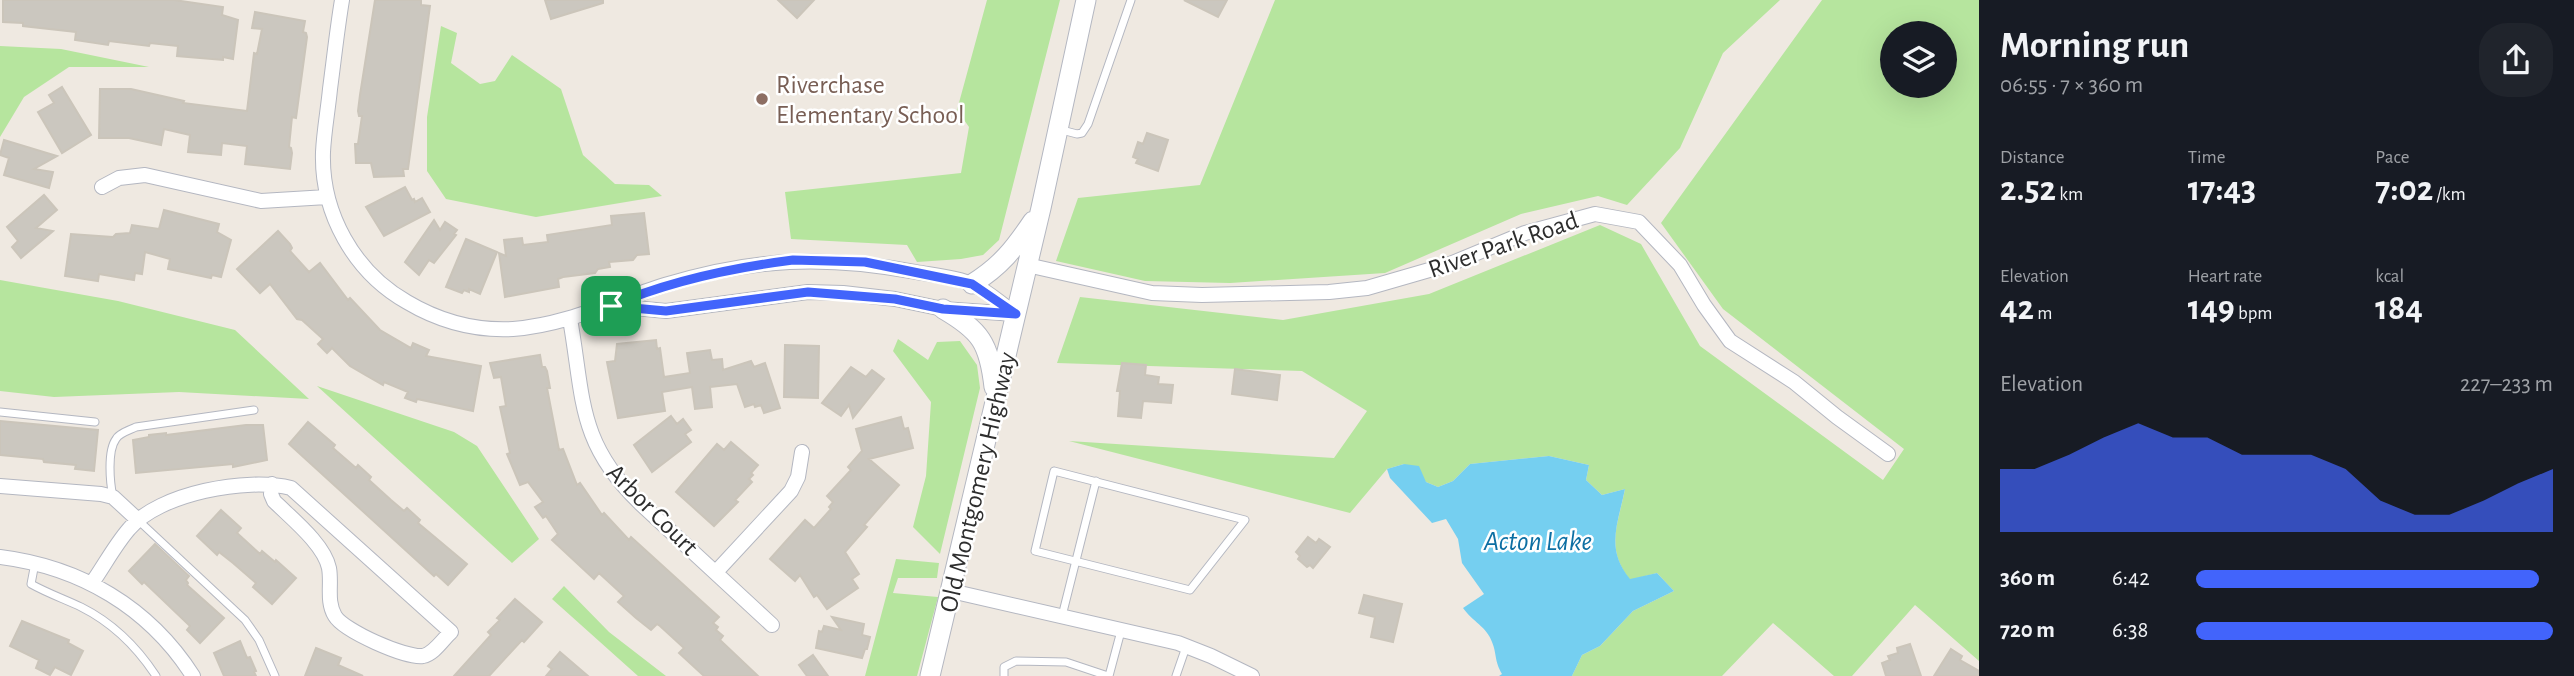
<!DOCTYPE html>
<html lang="en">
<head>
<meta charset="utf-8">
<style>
	:root { --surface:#171b24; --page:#20242c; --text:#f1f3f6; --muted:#9ea1a6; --accent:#4264fb }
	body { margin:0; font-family:"Alegreya Sans",sans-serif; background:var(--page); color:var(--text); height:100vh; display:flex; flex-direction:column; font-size:26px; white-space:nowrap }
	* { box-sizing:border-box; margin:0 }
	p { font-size:23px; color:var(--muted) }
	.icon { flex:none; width:38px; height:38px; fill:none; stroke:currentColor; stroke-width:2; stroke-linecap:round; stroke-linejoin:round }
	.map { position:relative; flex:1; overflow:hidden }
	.details { display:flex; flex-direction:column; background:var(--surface); width:595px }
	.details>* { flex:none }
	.buttons { position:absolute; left:1880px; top:21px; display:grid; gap:14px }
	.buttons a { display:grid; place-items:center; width:77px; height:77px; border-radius:50%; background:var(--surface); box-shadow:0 7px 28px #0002; font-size:35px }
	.pin { position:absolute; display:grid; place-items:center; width:60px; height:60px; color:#fff; margin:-30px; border-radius:14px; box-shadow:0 4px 10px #0006 }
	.round { display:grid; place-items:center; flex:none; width:74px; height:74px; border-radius:28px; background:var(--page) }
	.overview { display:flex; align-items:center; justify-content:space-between; height:119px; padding:0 21px }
	h1 { font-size:38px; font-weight:700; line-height:52px }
	.figures { display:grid; grid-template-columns:repeat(3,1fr); gap:10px; height:119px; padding:7px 21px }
	.figures div { display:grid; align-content:center }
	.figures b { font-size:35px; font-weight:700 }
	.figures small { font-size:19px; font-weight:400 }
	.figures p { font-size:19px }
	.chart { height:196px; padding:14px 21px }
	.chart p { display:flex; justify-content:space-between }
	.chart svg { width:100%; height:126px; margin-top:7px; fill:var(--accent); opacity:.7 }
	ul { padding:0 21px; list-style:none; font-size:23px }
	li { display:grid; grid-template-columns:112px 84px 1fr; align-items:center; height:52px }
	li i { height:18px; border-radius:9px; background:var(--accent) }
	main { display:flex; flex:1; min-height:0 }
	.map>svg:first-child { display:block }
	.green { fill:#b6e59e; fill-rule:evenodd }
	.water { fill:#75cff0 }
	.building { fill:#cbc7bf; stroke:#cbc5ba; stroke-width:2 }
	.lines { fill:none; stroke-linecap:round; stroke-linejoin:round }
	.lane-casing { stroke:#b4b7c1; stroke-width:9 }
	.street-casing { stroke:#b4b7c1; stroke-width:16 }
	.secondary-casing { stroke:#b4b7c1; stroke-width:21 }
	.lane { stroke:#fff; stroke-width:7 }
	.street { stroke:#fff; stroke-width:14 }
	.secondary { stroke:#fff; stroke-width:19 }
	.route-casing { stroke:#fff; stroke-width:14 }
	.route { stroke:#4264fb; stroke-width:9 }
	.education-dot { fill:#8d6e63; stroke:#fff; stroke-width:2.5 }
	.labels { text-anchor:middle; stroke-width:5; stroke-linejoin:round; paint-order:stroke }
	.education-label { font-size:26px; fill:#785e54; stroke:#fff; text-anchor:start }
	.street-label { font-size:26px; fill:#2e2e2e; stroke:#fff }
	.water-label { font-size:28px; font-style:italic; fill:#0d6fa3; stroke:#fff }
</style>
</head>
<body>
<main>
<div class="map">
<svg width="1979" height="676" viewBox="0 0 1979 676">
	<rect width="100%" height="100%" fill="#efe9e1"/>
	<path class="green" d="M987 0H1060L999 240 983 255 961 259 917 262 907 245 791 239 785 192 961 173 969 127 957 110Z
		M1275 0H1780L1723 53 1680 148 1627 205 1598 196 1521 214 1385 273 1230 283 1145 281 1056 261 1078 198 1200 185Z
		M1822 0H1979V661L1915 605 1852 676H1834L1773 623 1722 676H1572L1582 655 1600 646 1633 611 1674 591 1657 573 1630 580C1605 548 1618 525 1625 489L1602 495 1586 480 1589 465 1549 456 1470 464 1453 481 1438 487 1426 482 1404 464 1387 469 1350 513 1069 441 1334 458 1367 411 1302 371 1057 363 1080 297 1283 320 1429 294 1600 225 1641 244 1700 346 1883 480 1904 449 1723 309 1661 223ZM1892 33H1944V86H1892Z
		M441 26 457 33 451 63 480 84 495 81 512 55 561 89 583 155 615 184 649 185 662 196 536 217 446 199 427 171V117Z
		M0 46 61 49 149 67H69L24 97 0 137Z
		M0 280 118 301 235 330 309 399 179 392 54 397 0 391Z
		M898 339 928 360 937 342 960 341 977 365 980 388 940 554 913 527 926 476 931 402 893 351Z
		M317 386 454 432 477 446 539 539 512 563Z
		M896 559 939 563 937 578H898L893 593 938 597 917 676H865Z
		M564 586 609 632 666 676H638L552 599Z"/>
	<path class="water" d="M1549 456 1589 465 1586 480 1602 495 1625 489C1618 524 1605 549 1630 579L1657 573 1674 591 1633 611 1600 646 1582 655 1572 676H1499L1502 674C1494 660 1497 654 1492 642 1487 627 1472 621 1463 608L1484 594 1462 563 1458 539 1446 519 1432 523 1390 478 1387 469 1404 464 1419 466 1426 482 1438 487 1453 481 1470 464Z"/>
	<path class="building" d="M3 0H174L223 7 222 15 238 20 233 59 223 57V60L177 56 178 46 150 43 149 46 109 41 108 45 75 40 76 32 23 26V23L3 22Z
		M375 0H421V5L430 6 408 169H403L404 176 374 177 371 163H356L355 144H358L362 116H359L358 111 360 95Z
		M545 0H603V3L551 19Z
		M778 0H814L797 18Z
		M1184 0H1227L1218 17Z
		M255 12 305 21 303 32 306 33 307 37 296 118 292 117 289 147 291 148 292 153 290 169 245 164 247 146 222 143 221 155 188 152 190 135 164 129 161 145 129 138H99L100 89H131L184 101 183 103 247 111 254 53 257 54 262 29 252 28Z
		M62 87 91 135 62 153 38 112 54 103 49 95Z
		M1147 133 1168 140 1158 171 1136 163 1138 159 1133 157 1138 142 1143 144Z
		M4 140 57 156 34 169 53 172 49 188 4 175 9 158 0 155Z
		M405 187 412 200 414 199 415 202 422 198 430 212 384 236 366 207Z
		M44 195 57 210 36 228 53 231 21 258 12 247 18 241 7 227Z
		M164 210 219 224 217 232 231 240 221 277 212 275 211 278 168 269 170 259 145 252 142 274 135 273 134 280 99 274 98 281 65 276 71 234 113 237 116 234 130 233 132 225 159 229Z
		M644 213 649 254 637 255 633 260 609 262 610 267 598 269 595 273 563 277 558 279 559 287 505 297 499 253 506 256 504 240 522 238 523 245 548 242 547 235 612 225 611 216Z
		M434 220 440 230 445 222 457 230 454 234 456 235 434 263 429 260 419 275 405 262Z
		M278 231 290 244 292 248 290 251 309 272 320 263 348 300 350 298 380 330 411 348 413 343 429 350 426 356 481 366 473 411 417 399 416 402 405 398 408 392 384 382 383 385 367 376 350 366 332 348 327 353 318 344 323 339 302 320 297 319 270 284 260 293 237 269Z
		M466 239 497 252 480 294 469 289V292L464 290 462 293 446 287Z
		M656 340 657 349 660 348 664 377 690 373 687 353 710 350 712 360 722 359 723 370 751 361 754 367 765 363 780 408 764 413 761 405 755 407 754 404 745 407 737 384 710 387 712 407 695 409 692 387 662 392 665 411 618 418 607 362 615 361 617 344Z
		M785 345 819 346 818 398 784 397Z
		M540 355 542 367H545L547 371 550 388H547L559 450 563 449 577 485 580 483 602 515 604 513 629 540 631 537 719 617 713 623 718 627 716 630 723 636 720 640 758 676H704L679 653 684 648 660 626 657 624 651 630 636 618 618 602 624 596 599 573 594 579 552 540 558 534 546 516 543 518 535 507 543 502 528 482 520 485 507 454 510 453 500 407 506 406 501 377 494 378 490 363Z
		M1122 363 1146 365 1145 375 1159 377 1158 384 1173 385 1171 403 1143 401 1141 418 1118 416 1120 391H1117Z
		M851 367 866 377 872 370 884 379 853 418 849 405 841 416 822 403Z
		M1235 369 1280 375 1277 400 1232 394Z
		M671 416 677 424 683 419 691 430 685 434 691 442 652 472 634 445Z
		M901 417 904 429 908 428 913 448 869 459 899 485 864 525 867 527 845 552 859 574 852 579 858 588 827 609 817 595 814 597 800 575 795 581 770 559 805 520 814 528 831 509 829 507 833 502 827 496 851 470 848 467 862 451 856 429Z
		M0 421 98 430 94 471 75 469 76 465 44 462 43 459 0 455Z
		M308 422 335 445 333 448 356 468 358 465 371 477 369 480 391 500 404 511 407 508 420 520 418 523 467 564 448 585 436 574 434 576 289 444Z
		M246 425H263L267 460 233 467V464L136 473 133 440 149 437V435L166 433V435Z
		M731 442 758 465 751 473 753 475 749 479 752 482 735 500 738 502 714 526 676 492 717 444 724 450Z
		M221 510 241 528 237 533 260 554 262 551 275 562 276 560 296 578 272 604 253 587 256 583 233 563 219 552 217 555 197 536Z
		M1308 537 1316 543 1319 539 1330 547 1313 568 1310 565 1307 567 1298 559 1300 556 1296 552Z
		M155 544 189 576 186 580 188 583 187 585 224 618 200 643 187 630 190 626 144 582 142 584 129 571Z
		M1364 595 1402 604 1393 642 1371 637 1375 617 1359 613Z
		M515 599 542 622 524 642 522 640 489 676H454L491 635 488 632 500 620 497 618Z
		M832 617 864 624 862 635 870 637 867 649H865L862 658 816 648 819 631 822 632 824 626 841 630Z
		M22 621 69 640 68 643 83 651 71 675 55 667 50 675 36 668 39 660 10 646Z
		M240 641 247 658 250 657 256 671 254 672 256 676H224L214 653Z
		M1910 644 1921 676H1886L1882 663 1890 660 1888 656 1898 653 1897 648Z
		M316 648 341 658 338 665 363 676H305Z
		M1951 649 1962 656 1960 660 1979 671V676H1934Z
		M560 652 588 676H546L552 669 548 666Z
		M813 655 828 676H807L799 665Z"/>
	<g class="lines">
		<defs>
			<path id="lane" d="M1058 129 1077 134 1082 133 1088 124 1131 0
				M0 412 95 422
				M1054 471 1245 520 1190 590 1035 551Z
				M113 497C110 483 107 451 116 439 119 433 130 430 136 427L254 410
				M139 521 245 620 259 640 275 676
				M35 563 31 584C47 593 64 599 81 607 113 623 137 647 156 676
				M1062 616 1096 481
				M1004 676V667L1016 661 1066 662 1108 676
				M1109 676 1121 631
				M1176 676 1186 647"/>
			<path id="street" d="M342 0C337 30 334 59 330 89 328 110 324 131 323 152 321 213 354 272 407 302 439 321 475 331 513 329 567 325 614 301 665 285 754 258 824 255 916 272 933 275 956 277 972 284 988 291 1002 305 1016 314
				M102 187 119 178 145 175 261 201 327 197
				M1027 265 1152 293 1202 295 1329 292 1367 288 1450 264 1525 233 1595 214 1639 222 1680 265 1704 305 1730 341 1794 382 1837 417 1888 454
				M615 306 666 311 808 292 843 293 895 299 943 309 1015 314
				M570 319C584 398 577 442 640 503L772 625
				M0 486 101 494 113 497 138 520
				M0 557C80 567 149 607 193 676
				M716 572 791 491 798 477 802 452
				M92 583C104 566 115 545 129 529 159 493 247 477 291 488L451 632C443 639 434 654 423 656 405 658 344 631 335 616 326 601 332 584 329 568 324 544 291 518 274 501L271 494 272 484
				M951 591 1178 643 1211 656 1252 676"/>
			<path id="secondary" d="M972 284C1001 266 1014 249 1033 221
				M943 309C981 331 989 343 994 387
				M930 676 1041 208 1086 0"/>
		</defs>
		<use href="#lane" class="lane-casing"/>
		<use href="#street" class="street-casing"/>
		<use href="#secondary" class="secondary-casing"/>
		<use href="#lane" class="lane"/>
		<use href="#street" class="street"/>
		<use href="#secondary" class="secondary"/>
	</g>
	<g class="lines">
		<defs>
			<path id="route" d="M793 260 865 262 972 284 1016 314 943 309 895 299 808 292 666 311 611 306C669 281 730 268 793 260Z"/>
		</defs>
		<use href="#route" class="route-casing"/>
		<use href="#route" class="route"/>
	</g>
	<circle class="education-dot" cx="762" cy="99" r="7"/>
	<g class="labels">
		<g class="education-label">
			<text x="776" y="93">Riverchase<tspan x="776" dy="30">Elementary School</tspan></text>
		</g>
		<g class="street-label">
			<text transform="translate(1503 244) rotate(-19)" y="9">River Park Road</text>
			<text transform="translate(977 482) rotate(-77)" y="9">Old Montgomery Highway</text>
			<text transform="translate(653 509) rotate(45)" y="9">Arbor Court</text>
		</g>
		<g class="water-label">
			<text x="1538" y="550">Acton Lake</text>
		</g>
	</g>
</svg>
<div class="buttons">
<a><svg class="icon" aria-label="layers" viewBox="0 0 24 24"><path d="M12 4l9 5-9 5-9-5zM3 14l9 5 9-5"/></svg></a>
</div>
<div class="pin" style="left:611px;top:306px;background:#1e9e55"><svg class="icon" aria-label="arrive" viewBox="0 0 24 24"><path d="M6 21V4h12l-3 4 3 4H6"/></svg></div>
</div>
<section class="details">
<div class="overview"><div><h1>Morning run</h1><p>06:55 · 7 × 360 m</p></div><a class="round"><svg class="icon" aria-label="share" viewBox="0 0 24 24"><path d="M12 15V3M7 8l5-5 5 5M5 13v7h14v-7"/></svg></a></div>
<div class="figures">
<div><p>Distance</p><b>2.52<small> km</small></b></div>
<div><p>Time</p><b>17:43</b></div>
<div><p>Pace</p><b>7:02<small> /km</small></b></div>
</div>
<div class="figures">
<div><p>Elevation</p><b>42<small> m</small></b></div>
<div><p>Heart rate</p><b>149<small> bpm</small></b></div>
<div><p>kcal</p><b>184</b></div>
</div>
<div class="chart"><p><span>Elevation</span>227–233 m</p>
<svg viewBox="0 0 160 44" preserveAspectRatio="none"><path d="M0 44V22L10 22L20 17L30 11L40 6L50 11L60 11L70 17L80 17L90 17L100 22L110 33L120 38L130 38L140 33L150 27L160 22V44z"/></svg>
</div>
<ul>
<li><b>360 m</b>6:42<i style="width:96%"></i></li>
<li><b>720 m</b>6:38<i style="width:100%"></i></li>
</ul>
</section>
</main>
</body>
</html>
